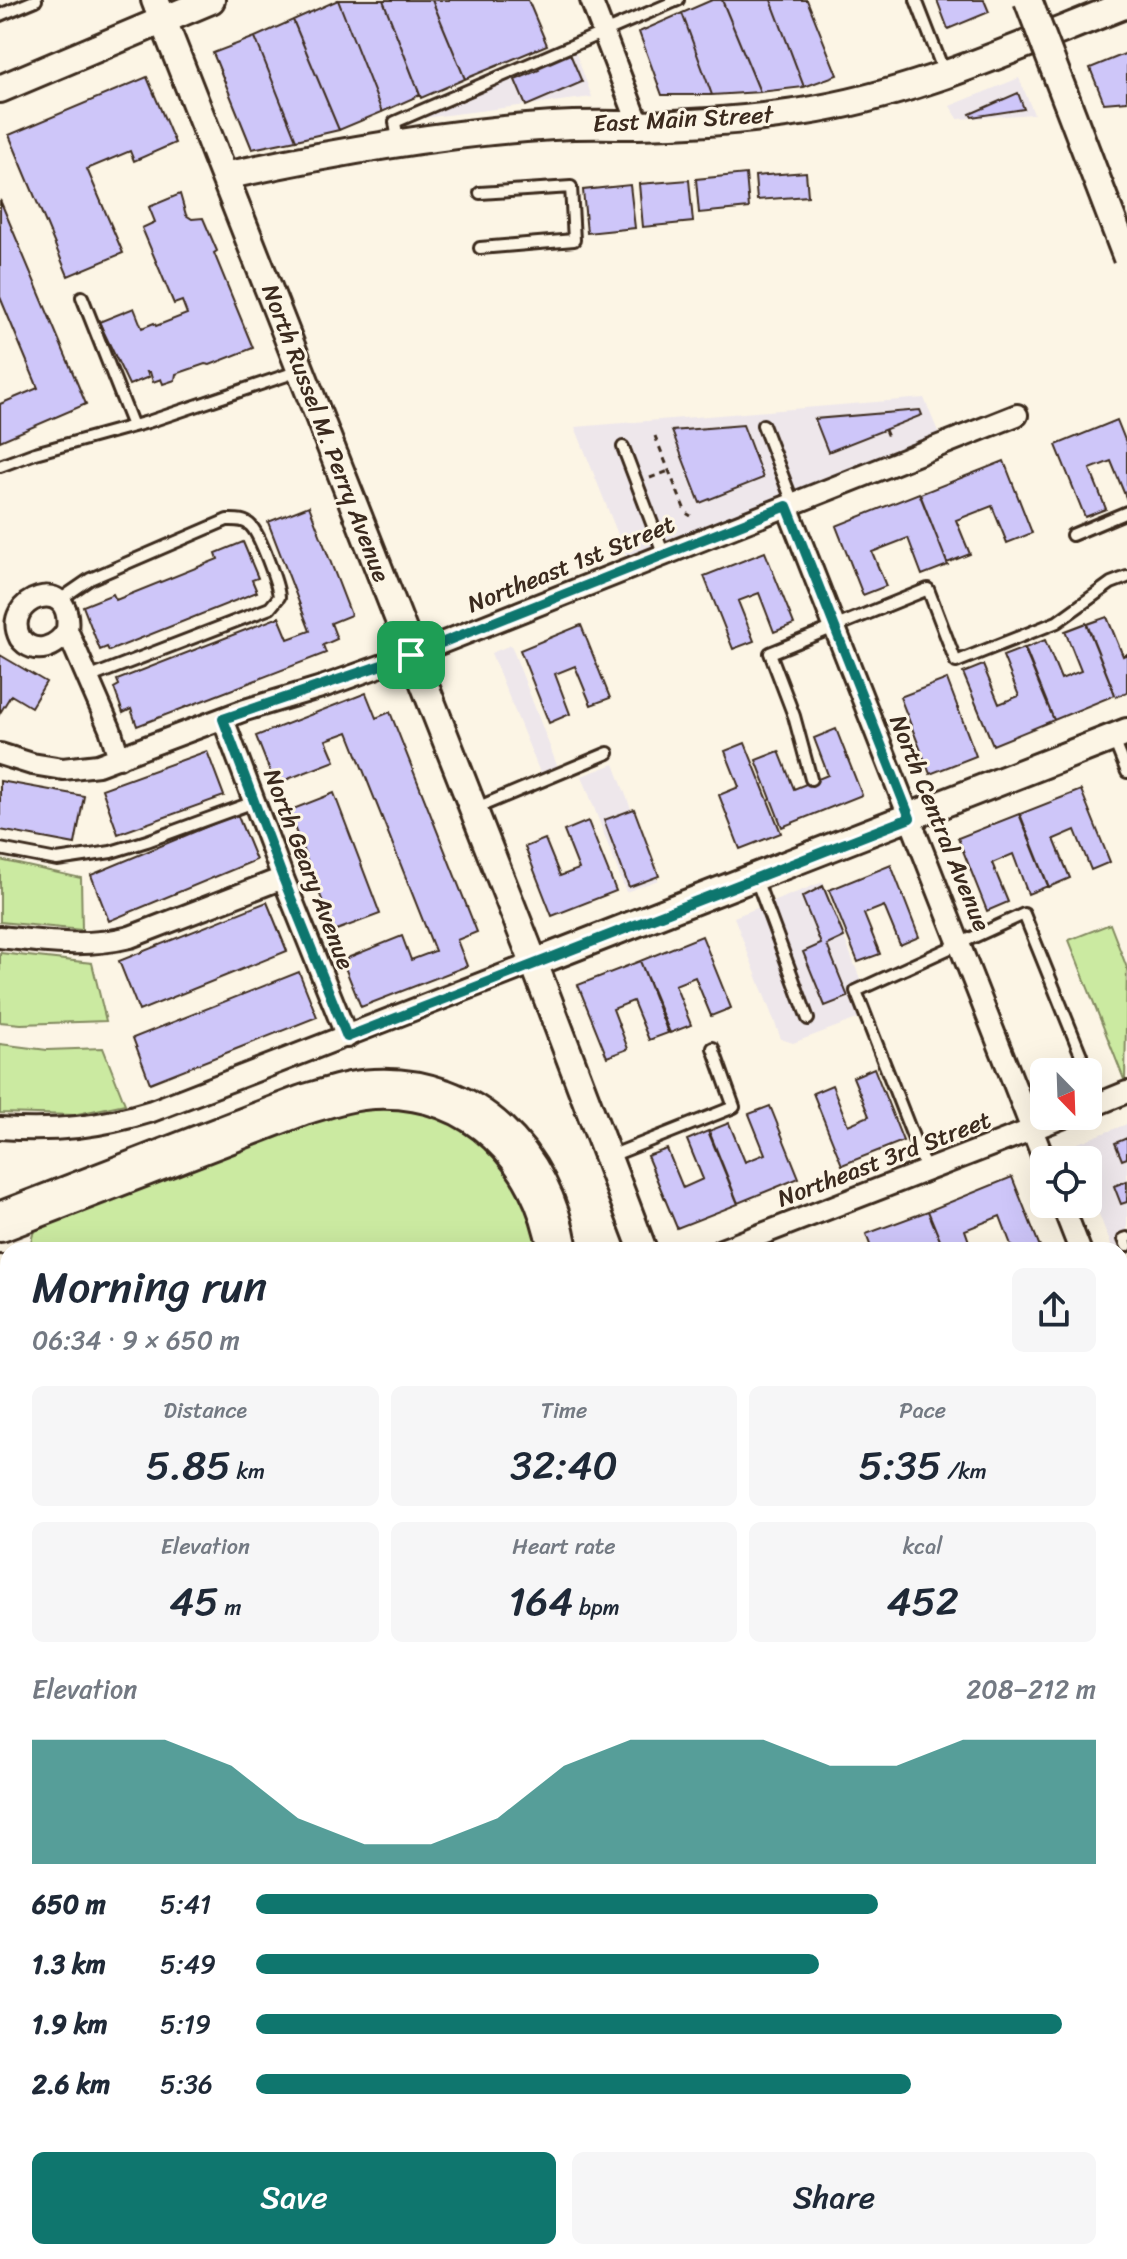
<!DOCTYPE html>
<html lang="en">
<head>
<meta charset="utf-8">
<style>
	:root { --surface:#fff; --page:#f6f6f7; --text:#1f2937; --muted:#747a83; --accent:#0f766e }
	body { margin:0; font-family:Sriracha,sans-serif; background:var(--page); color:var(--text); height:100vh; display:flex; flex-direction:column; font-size:30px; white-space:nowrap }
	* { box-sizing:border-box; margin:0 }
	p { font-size:26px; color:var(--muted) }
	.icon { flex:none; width:44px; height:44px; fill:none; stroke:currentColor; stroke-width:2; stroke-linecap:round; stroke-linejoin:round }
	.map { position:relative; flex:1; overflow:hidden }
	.panel { position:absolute; left:0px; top:1242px; width:1128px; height:1018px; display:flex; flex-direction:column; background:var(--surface); border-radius:24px 24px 0 0; box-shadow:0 8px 32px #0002 }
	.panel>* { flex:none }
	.needle { width:52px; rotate:157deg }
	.buttons { position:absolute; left:1030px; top:1058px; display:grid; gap:16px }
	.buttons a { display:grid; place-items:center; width:72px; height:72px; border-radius:12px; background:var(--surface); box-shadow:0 8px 32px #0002; font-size:40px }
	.pin { position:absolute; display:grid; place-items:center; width:68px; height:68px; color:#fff; margin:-34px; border-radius:16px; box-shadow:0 4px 12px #0006 }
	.round { display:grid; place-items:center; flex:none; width:84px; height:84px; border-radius:12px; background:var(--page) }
	.head { display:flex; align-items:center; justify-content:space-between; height:136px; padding:0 32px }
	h1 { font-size:44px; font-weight:600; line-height:60px }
	.metrics { display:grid; grid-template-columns:repeat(3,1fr); gap:12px; height:136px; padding:8px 32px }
	.metrics div { display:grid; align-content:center; border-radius:12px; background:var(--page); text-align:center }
	.metrics b { font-size:40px; font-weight:600 }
	.metrics small { font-size:22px; font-weight:400 }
	.metrics p { font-size:22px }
	.chart { height:224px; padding:16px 32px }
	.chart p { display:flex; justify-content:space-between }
	.chart svg { width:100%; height:144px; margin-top:8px; fill:var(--accent); opacity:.7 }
	.action { display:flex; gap:16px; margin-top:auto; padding:16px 32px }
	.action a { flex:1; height:92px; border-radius:12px; background:var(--accent); color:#fff; font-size:32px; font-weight:600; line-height:92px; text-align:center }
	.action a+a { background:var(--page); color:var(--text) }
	ul { padding:0 32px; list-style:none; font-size:26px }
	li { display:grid; grid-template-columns:128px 96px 1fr; align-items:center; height:60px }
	li i { height:20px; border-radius:10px; background:var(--accent) }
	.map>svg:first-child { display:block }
	.built { fill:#eee7eb }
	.green { fill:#cbeaa1; stroke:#838a60; stroke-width:2 }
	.building { fill:#cec6f9; stroke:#3b2a1e; stroke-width:2 }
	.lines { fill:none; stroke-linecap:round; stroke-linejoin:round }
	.service-casing { stroke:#3b2a1e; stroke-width:16 }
	.minor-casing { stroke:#3b2a1e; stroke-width:26 }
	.tertiary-casing { stroke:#3b2a1e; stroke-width:32 }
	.secondary-casing { stroke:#3b2a1e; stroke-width:36 }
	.primary-casing { stroke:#3b2a1e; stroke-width:38 }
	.motorway-casing { stroke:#3b2a1e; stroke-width:44 }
	.path { stroke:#3b2a1e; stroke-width:3; stroke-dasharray:6 6; stroke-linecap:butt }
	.service { stroke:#fcf5e5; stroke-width:10 }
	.minor { stroke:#fcf5e5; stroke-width:20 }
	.tertiary { stroke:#fcf5e5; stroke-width:26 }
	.secondary { stroke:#fcf5e5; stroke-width:30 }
	.primary { stroke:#fcf5e5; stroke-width:32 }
	.motorway { stroke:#fcf5e5; stroke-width:38 }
	.tertiary-bridge-casing { stroke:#3b2a1e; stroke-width:32; stroke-linecap:butt }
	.tertiary-bridge { stroke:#fcf5e5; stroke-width:26 }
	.route-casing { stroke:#fff; stroke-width:16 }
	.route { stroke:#0f766e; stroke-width:10 }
	.labels { text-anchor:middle; stroke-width:6; stroke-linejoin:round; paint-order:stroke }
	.street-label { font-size:24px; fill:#3b2a1e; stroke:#fcf5e5 }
</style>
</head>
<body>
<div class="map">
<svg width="1127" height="2259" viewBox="0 0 1127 2259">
	<rect width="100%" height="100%" fill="#fcf5e5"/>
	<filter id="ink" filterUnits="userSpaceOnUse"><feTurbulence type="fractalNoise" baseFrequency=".0125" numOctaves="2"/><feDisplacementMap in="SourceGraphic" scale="16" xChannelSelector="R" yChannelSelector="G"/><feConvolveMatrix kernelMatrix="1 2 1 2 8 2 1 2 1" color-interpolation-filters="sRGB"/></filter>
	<g filter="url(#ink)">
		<path class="built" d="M575 51 592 97 423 118Z
			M1019 78 1034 114 958 119 950 106Z
			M924 398 939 434 627 557 575 427Z
			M511 645 558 768 541 775 491 653Z
			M614 764 658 880 626 892 582 776Z
			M823 882 873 1013 793 1043 781 1039 734 917Z
			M1127 1124V1284L1120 1267V1250H1113L1088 1186V1160H1078L1073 1145Z
			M0 1443 8 1447V1704L0 1685Z
			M311 2252H855L858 2259H310Z"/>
		<path class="green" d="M0 860 81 878 82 930 0 922Z
			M1110 924 1127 968 1125 1082 1069 940Z
			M0 953 92 963 106 1021 21 1024 0 1022Z
			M0 1044 47 1050 103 1048 125 1104 73 1115 0 1113Z
			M349 1101 440 1109 515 1165 548 1250H29L36 1222Z
			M1120 1972 1127 1976V2259H954L947 2252H1120Z
			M0 2028 8 2046V2252H95L98 2259H0Z"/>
		<path class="building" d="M338 0 382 112 339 130 293 20Z
			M338 0H383L420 95 382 112Z
			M383 0H432L465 79 421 98Z
			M432 0H528L547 45 465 79Z
			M712 0H722L760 92 712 95 682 13Z
			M722 0H771L804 87 760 92Z
			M771 0H807L837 75 804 87Z
			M937 0H984L989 12 948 29Z
			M682 13 712 95H662L639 32Z
			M293 20 339 130 296 140 255 37Z
			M255 37 296 140 252 149 213 53Z
			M568 49 582 82 526 106 515 80 539 70 536 63Z
			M1127 53V101L1104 103 1090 68Z
			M147 77 175 143 134 161 130 151 87 169 123 253 68 276 9 135Z
			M1018 93 1024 109 972 117 970 114Z
			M806 172 808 196 757 200 755 176Z
			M746 174 749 208 699 213 696 179Z
			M689 180 693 222 643 227 639 184Z
			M630 185 635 228 587 233 583 190Z
			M180 194 186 215 192 219 203 218 217 251 214 253 253 348 210 365 205 364 176 374 175 380 163 384 161 379 153 382 150 372H147L149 377 129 385 99 322 134 308 142 328 154 323 156 326 187 314 182 301 174 304 142 228 155 222 149 207Z
			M0 200 86 404 0 441V404L38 388 0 297Z
			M920 410 922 415 828 452 815 419Z
			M1117 420 1127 445V500L1111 461 1090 469 1106 509 1085 517 1056 445Z
			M743 425 763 478 700 503 672 431Z
			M1004 461 1032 533 1007 543 992 506 956 520 970 554 947 563 920 494Z
			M919 493 948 565 922 575 908 538 872 552 886 586 863 595 836 526Z
			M309 506 351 615 331 623 337 639 323 645 326 653 137 726 131 709 123 713 114 688 119 685 117 680 279 617 288 639 310 631 268 522Z
			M243 542 258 578 252 580 257 592 109 651 107 647 100 650 83 606 113 594 116 600 218 559 216 553Z
			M765 552 794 624 774 632 759 593 738 601 754 641 733 649 704 576Z
			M1107 617 1123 656 1127 654V692L1116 697 1087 624Z
			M1086 623 1115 695 1054 720 1025 648 1045 640 1061 679 1081 671 1065 631Z
			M581 625 610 698 591 705 575 666 555 674 570 714 549 723 520 650Z
			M1024 648 1054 720 993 745 963 673 983 665 999 704 1019 696 1003 656Z
			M0 655 46 682 31 707 11 695 0 713Z
			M947 679 976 756 930 774 900 697Z
			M366 693 376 718 390 712 477 932 457 940 467 966 361 1007 342 960 402 936 411 960 435 951 348 732 326 740 335 761 275 784 256 736Z
			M836 729 862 795 782 827 756 760 779 751 794 789 828 775 814 738Z
			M745 743 781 833 740 849 719 795 739 787 725 751Z
			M207 751 224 796 118 834 102 789Z
			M0 781 84 796 75 844 0 830Z
			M1081 790 1110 862 1091 870 1075 830 1054 839 1070 878 1049 887 1020 814Z
			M334 793 380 914 334 931 288 811Z
			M634 809 659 876 629 887 604 820Z
			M237 814 256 860 109 921 91 875Z
			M1019 814 1048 886 1028 894 1013 854 992 863 1008 902 987 911 958 838Z
			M588 821 616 891 552 916 525 847 545 839 560 876 579 869 564 831Z
			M891 865 919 937 900 945 884 906 864 914 880 954 858 962 829 890Z
			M823 886 844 937 827 945 848 997 825 1006 803 952 821 944 802 897Z
			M267 902 287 951 139 1011 119 961Z
			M702 936 731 1008 711 1016 695 977 675 985 691 1025 670 1033 640 961Z
			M640 961 668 1033 649 1040 633 1001 613 1009 628 1049 607 1057 578 985Z
			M299 972 317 1017 150 1083 133 1038Z
			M874 1068 903 1141 842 1165 813 1093 832 1085 848 1125 869 1116 853 1077Z
			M770 1106 799 1178 738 1203 709 1131 729 1123 745 1162 765 1154 749 1114Z
			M708 1131 738 1204 677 1228 647 1156 667 1149 683 1188 703 1179 687 1140Z
			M1127 1138V1158L1122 1160 1115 1143Z
			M1012 1177 1040 1247 1013 1250 1000 1216 965 1230 972 1250H944L928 1211Z
			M1127 1181V1202L1121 1204 1114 1186Z
			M928 1211 944 1250H872L866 1234Z
			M8 1581V1652L0 1633V1584Z
			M1127 1609V1656H1126L1123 1651 1120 1653V1612Z
			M492 2252H855L858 2259H495Z"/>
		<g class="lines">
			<defs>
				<path id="service" d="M916 0 944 72
					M0 15 36 0
					M398 141 395 122 678 0
					M480 248 574 240 571 187 480 193
					M82 297 133 426
					M763 425 793 503
					M623 447 664 555
					M0 466 35 453 148 422 299 371
					M1072 535 1127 512
					M58 601 90 579 227 520C235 520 245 519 251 526 260 535 278 584 279 597L270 608 88 678
					M1114 740 1127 772
					M811 779 794 716 770 653 928 589 956 662 1057 622 1111 583 1127 577
					M474 809 608 753
					M0 849 57 860 111 852 147 841 254 802
					M756 879 808 1019
					M608 1157 734 1107 713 1048
					M926 1170 856 991 1024 914 1081 1055
					M1127 1238 1124 1239 1127 1246
					M1120 1670 1127 1667"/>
				<path id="minor" d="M591 0 639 125
					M787 506 1044 1160
					M67 630C58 647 34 657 20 638 0 599 74 572 67 630L110 729 119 758
					M223 719 283 878 347 1037
					M0 754 32 764 63 769 98 765 245 710 325 686 411 655 1017 415
					M0 937C44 942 86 948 130 937L283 878
					M1088 1108 1127 1092
					M0 1128C55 1132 100 1127 152 1111L534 963
					M1062 1204 1080 1250
					M721 1250 1067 1116
					M1120 1354 1127 1372
					M296 2259V2252"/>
				<path id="tertiary" d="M155 0 534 963 643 1250
					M0 89 211 0
					M225 176C334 152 442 133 553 126 581 124 610 125 638 125 692 124 747 120 801 112 914 95 1021 45 1127 4
					M534 963 1127 732"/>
				<path id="secondary" d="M1120 1484 1127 1481
					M0 1903 8 1901
					M0 1945 8 1942"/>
				<path id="primary" d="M0 1823 8 1842
					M0 1966 8 1987
					M115 2252 118 2259
					M180 2252 183 2259"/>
				<path id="motorway" d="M0 1222 303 1105C327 1098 350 1090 374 1089 474 1084 543 1157 558 1250
					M0 1275 8 1280
					M0 1352 8 1356
					M1120 1785H1127
					M1120 1863 1127 1866
					M1120 1935 1127 1939
					M934 2252 940 2259"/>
			</defs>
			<use href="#service" class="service-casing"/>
			<use href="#minor" class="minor-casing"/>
			<use href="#tertiary" class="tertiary-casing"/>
			<use href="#secondary" class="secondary-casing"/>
			<use href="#primary" class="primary-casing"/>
			<use href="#motorway" class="motorway-casing"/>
			<path class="path" d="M885 430 888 437
				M655 436 686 513 691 516
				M650 478 669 471"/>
			<use href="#service" class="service"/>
			<use href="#minor" class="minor"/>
			<use href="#tertiary" class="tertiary"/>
			<use href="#secondary" class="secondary"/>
			<use href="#primary" class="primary"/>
			<use href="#motorway" class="motorway"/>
			<defs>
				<path id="tertiary-bridge" d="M1028 0 1127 258"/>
			</defs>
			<use href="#tertiary-bridge" class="tertiary-bridge-casing"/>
			<use href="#tertiary-bridge" class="tertiary-bridge"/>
		</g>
	</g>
	<g class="lines" filter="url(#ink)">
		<defs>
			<path id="route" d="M787 506 910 818 347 1037 283 878 223 719 411 655Z"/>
		</defs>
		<use href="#route" class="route-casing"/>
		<use href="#route" class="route"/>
	</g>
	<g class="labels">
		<g class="street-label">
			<text transform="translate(683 119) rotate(-3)" y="8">East Main Street</text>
			<text transform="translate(326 433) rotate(69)" y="8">North Russel M. Perry Avenue</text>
			<text transform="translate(571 564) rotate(-22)" y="8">Northeast 1st Street</text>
			<text transform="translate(940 823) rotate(68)" y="8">North Central Avenue</text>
			<text transform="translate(309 869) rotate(69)" y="8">North Geary Avenue</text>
			<text transform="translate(884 1159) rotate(-21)" y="8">Northeast 3rd Street</text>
		</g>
	</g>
</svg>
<div class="buttons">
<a><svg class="needle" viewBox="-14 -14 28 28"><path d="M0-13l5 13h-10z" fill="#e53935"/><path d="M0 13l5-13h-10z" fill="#747a83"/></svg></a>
<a><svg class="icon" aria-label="locate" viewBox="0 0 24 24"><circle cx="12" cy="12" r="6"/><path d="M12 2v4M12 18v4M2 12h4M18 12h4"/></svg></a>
</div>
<div class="pin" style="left:411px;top:655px;background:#1e9e55"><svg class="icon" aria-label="arrive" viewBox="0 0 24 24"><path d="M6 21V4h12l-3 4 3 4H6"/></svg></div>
<section class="panel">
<div class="head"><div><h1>Morning run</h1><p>06:34 · 9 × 650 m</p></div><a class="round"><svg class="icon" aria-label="share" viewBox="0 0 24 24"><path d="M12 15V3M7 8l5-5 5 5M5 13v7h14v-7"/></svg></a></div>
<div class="metrics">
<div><p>Distance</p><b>5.85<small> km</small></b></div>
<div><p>Time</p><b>32:40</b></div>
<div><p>Pace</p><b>5:35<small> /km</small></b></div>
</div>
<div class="metrics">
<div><p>Elevation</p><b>45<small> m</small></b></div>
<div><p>Heart rate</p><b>164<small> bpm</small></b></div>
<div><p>kcal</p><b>452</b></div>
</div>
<div class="chart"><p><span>Elevation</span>208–212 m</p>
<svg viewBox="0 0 160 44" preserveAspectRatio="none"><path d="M0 44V6L10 6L20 6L30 14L40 30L50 38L60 38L70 30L80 14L90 6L100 6L110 6L120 14L130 14L140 6L150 6L160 6V44z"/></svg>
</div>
<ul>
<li><b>650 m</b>5:41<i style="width:74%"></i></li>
<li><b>1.3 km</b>5:49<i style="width:67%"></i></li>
<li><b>1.9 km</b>5:19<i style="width:96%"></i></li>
<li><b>2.6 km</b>5:36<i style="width:78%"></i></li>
</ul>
<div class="action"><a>Save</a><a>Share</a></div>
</section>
</div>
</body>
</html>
